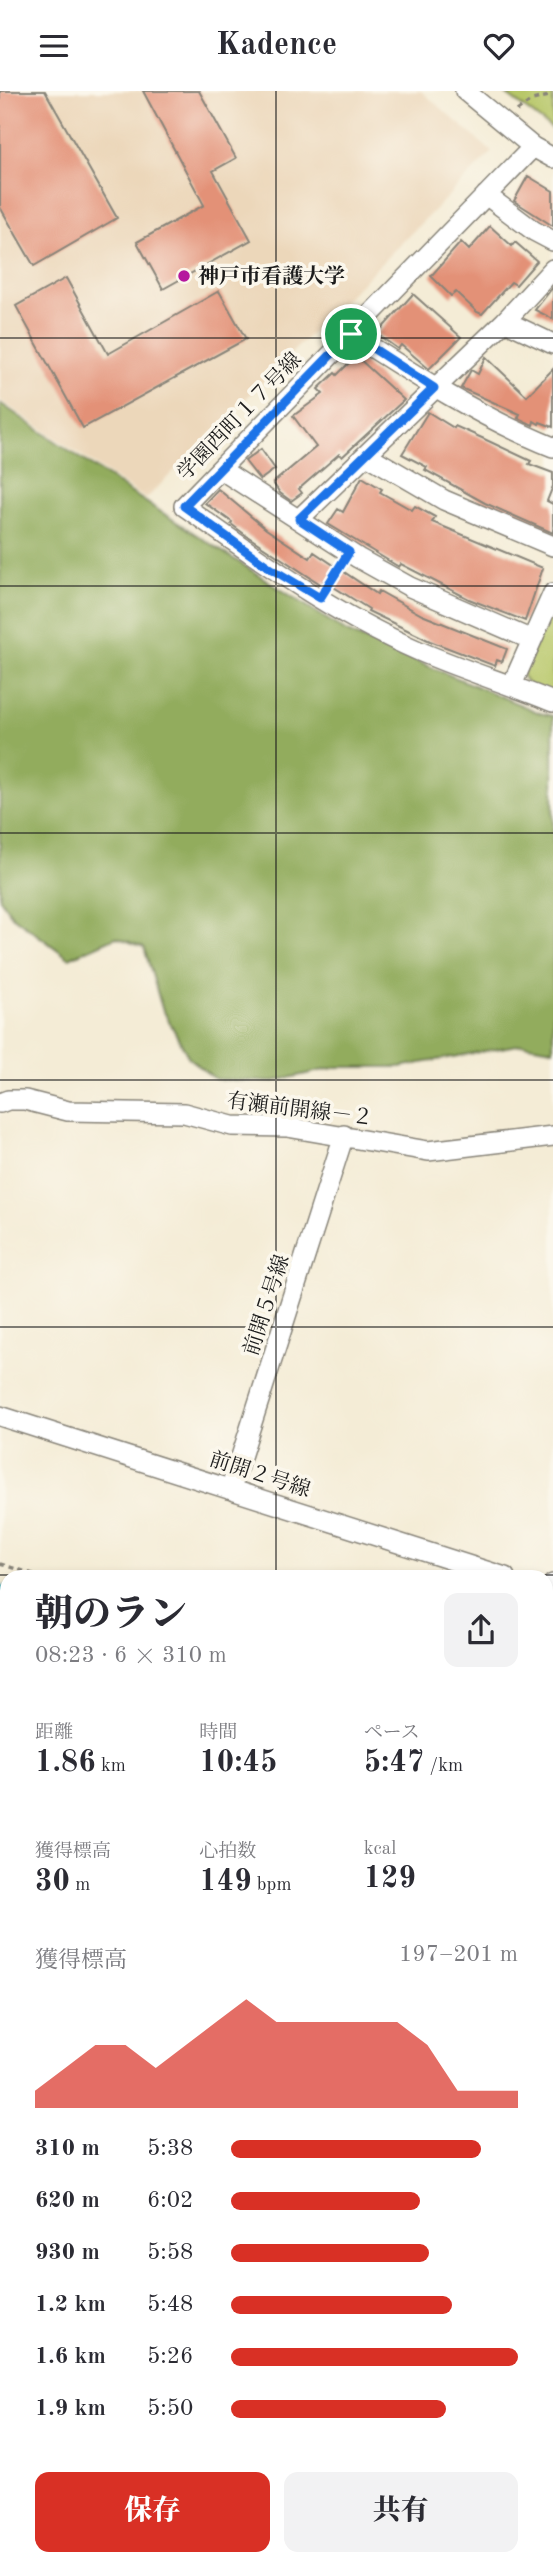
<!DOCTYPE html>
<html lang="ja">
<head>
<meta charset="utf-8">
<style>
	:root { --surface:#fff; --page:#f2f2f3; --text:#2b2b33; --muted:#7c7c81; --accent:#d93025 }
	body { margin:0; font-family:"Old Standard TT","Noto Serif JP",serif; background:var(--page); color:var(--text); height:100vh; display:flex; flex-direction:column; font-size:26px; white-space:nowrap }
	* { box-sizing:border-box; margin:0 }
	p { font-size:23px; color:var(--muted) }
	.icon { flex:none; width:38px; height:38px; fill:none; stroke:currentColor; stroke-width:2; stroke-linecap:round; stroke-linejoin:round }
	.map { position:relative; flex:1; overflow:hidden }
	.panel { position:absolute; left:0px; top:1479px; width:553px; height:996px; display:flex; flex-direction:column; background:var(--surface); border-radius:21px 21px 0 0; box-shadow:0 4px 10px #0003 }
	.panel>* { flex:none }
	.pin { position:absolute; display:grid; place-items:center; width:60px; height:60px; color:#fff; margin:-30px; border:4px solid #fff; border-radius:50%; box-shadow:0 2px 7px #0007 }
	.round { display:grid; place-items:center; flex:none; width:74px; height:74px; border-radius:14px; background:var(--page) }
	.head { display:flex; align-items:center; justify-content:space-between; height:119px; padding:0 35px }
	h1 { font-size:38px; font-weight:800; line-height:52px }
	.metrics { display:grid; grid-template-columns:repeat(3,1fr); gap:10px; height:119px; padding:7px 35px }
	.metrics div { display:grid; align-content:center }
	.metrics b { font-size:30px; font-weight:800 }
	.metrics small { font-size:19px; font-weight:400 }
	.metrics p { font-size:19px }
	.chart { height:196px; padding:14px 35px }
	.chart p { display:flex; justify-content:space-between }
	.chart svg { width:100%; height:126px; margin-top:7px; fill:var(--accent); opacity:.7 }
	.action { display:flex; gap:14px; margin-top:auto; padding:14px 35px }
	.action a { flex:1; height:80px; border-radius:14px; background:var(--accent); color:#fff; font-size:28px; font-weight:800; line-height:80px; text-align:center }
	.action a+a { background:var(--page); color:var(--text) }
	ul { padding:0 35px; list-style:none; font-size:23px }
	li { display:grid; grid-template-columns:112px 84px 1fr; align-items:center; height:52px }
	li i { height:18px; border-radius:9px; background:var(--accent) }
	header { display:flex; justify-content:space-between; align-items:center; height:91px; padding:0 35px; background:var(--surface); font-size:32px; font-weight:800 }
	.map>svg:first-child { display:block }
	.built { fill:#ecd7ba }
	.green { fill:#b8c769; stroke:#6a7242; stroke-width:2 }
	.forest { fill:#92ac5d; stroke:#57643c; stroke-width:2 }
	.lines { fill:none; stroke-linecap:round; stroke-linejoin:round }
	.river { stroke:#41b0be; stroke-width:32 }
	.building { fill:#e39177 }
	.minor-casing { stroke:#888479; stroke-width:22 }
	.major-casing { stroke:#888479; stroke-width:27 }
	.path { stroke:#888479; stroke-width:3.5; stroke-dasharray:5 5; stroke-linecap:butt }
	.minor { stroke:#fff; stroke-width:19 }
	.major { stroke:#fff; stroke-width:24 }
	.route-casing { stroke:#fff; stroke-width:14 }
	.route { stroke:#1a73e8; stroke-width:9 }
	.grid { fill:none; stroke:#1c1c1c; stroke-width:2; stroke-opacity:0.55 }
	.poi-dot { fill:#b5179e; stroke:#fbf7ec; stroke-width:2.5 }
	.labels { text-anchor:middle; stroke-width:7; stroke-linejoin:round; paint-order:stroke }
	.poi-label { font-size:21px; font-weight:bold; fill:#1c1c1c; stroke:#fbf7ec; text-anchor:start }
	.street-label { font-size:21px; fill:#1c1c1c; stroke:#fbf7ec }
</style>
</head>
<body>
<header><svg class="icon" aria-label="menu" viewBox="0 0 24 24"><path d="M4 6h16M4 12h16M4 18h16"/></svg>Kadence<svg class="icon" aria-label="heart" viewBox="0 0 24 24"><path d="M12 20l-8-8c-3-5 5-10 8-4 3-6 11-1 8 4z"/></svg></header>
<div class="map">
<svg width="553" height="2473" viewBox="0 0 553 2473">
	<rect width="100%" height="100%" fill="#fbf7ec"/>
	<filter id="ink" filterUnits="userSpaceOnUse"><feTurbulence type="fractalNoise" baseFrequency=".0143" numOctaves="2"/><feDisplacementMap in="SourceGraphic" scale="14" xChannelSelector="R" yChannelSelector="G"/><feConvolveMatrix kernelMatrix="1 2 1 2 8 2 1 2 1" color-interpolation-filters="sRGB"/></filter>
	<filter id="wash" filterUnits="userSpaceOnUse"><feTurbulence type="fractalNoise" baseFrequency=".00686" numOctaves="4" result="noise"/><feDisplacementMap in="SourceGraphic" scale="28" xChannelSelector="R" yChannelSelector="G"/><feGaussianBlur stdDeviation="1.57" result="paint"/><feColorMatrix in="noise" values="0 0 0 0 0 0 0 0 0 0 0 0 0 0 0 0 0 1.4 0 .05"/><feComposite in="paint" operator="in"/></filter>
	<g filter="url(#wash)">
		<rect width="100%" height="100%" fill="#f4ecd6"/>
		<path class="built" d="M0 0H421L492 61 146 408 0 309Z"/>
		<path class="green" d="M502 0H553V38L548 35Z
			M553 515V602L528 594 522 584Z"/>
		<path class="forest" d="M0 312 127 399 347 541 540 622 553 625V958L522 953 400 976H338L270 991 215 988 189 967 162 917 144 856 116 846 69 867 12 825 0 808Z"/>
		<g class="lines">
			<path class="river" d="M0 1510 7 1512
				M0 1554 7 1546
				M546 1692 553 1697"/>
		</g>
		<g id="blocks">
			<path class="building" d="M0 0H45L117 127 34 175 0 116Z
				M143 0H199L236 67 213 80 251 149 163 198 137 151 204 114Z
				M528 85 553 100V135L514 110Z
				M490 135 512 155 515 151 537 170 516 194 511 191 482 223 477 221 456 201 451 205 431 185 461 151 469 159Z
				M66 187 108 263 219 200 246 248 83 337 16 215Z
				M553 196V228L535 219Z
				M413 203 461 246 429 278 401 254 398 258 377 243Z
				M356 265 404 309 342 366 339 363 299 398 302 402 291 410 280 402 273 392 316 356 293 325 323 303 318 298 335 282 337 284Z
				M486 266 527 305 553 278V336L540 331 539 333 534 330 533 334 518 327 520 323 461 297 471 279 478 283Z
				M428 321 454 337 455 335 482 347 531 370 529 373 553 382V395L547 410 553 413V442L485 412 425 379 427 376 402 363Z
				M261 358 275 378 260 389 245 370Z
				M362 386 382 398 380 401 412 419 415 415 435 426 432 431 543 477 525 530 469 508 401 473 399 476 328 433 338 418 343 421Z
				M218 398 266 438 310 467 314 461 377 503 379 500 422 524 507 558 502 571 497 569 495 575 430 550 368 520 369 518 324 490 322 494 247 445 231 433 232 431 205 412Z"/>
		</g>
	</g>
	<g filter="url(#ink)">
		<use href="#blocks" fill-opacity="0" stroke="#888479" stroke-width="2"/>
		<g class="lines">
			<defs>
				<path id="minor" d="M465 0 533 56 553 67
					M533 56 184 415C258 468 334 523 419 560 463 579 509 593 553 611
					M486 104 534 140 553 150
					M505 230 553 253
					M351 243C416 285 481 327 553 356
					M367 364 444 409 553 455
					M220 378 358 467 410 496 532 549
					M299 428 505 230 553 178
					M512 594 553 502
					M0 1012 8 1009H25L68 1020 184 1022 232 1035 287 1036 428 1060 553 1045
					M0 1325 505 1486
					M231 1397 344 1044
					M546 1515 553 1493
					M0 1622 7 1617
					M546 1651 553 1655
					M546 1822 553 1816
					M546 1947 553 1941
					M0 2091 7 2093
					M546 2271 553 2273
					M0 2422 7 2424
					M72 2468 120 2473"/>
				<path id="major" d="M0 1587 7 1589
					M546 1778 553 1783"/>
			</defs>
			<use href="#minor" class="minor-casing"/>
			<use href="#major" class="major-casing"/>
			<path class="path" d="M517 20 532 9 553 4
				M328 493 339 476
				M0 1473 43 1486"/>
			<use href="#minor" class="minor"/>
			<use href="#major" class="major"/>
		</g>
	</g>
	<g class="lines" filter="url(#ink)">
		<defs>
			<path id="route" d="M351 243 434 297 299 428 349 461 320 507 270 477 184 415Z"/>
		</defs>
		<use href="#route" class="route-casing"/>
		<use href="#route" class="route"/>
	</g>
	<path class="grid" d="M276 0V1486M0 247H553M0 495H553M0 742H553M0 989H553M0 1236H553M0 1484H553M0 1731H7M546 1731H553M0 1978H7M546 1978H553M0 2226H7M546 2226H553M276 2468V2473"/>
	<circle class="poi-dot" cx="184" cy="185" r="7"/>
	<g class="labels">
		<g class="poi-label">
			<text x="198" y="192">神戸市看護大学</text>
		</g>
		<g class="street-label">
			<text transform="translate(239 325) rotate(-46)" y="7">学園西町１７号線</text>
			<text transform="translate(300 1018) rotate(7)" y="7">有瀬前開線－２</text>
			<text transform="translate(266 1214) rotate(-72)" y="7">前開５号線</text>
			<text transform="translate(260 1383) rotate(18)" y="7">前開２号線</text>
		</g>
	</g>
</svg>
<div class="pin" style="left:351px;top:243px;background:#1e9e55"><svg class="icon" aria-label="arrive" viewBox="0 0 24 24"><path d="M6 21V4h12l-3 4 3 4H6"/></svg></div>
<section class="panel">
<div class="head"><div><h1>朝のラン</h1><p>08:23 · 6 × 310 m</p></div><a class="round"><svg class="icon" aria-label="share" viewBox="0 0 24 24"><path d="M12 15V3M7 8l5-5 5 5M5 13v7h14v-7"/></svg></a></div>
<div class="metrics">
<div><p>距離</p><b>1.86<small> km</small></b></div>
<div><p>時間</p><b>10:45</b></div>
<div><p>ペース</p><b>5:47<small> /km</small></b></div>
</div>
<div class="metrics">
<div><p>獲得標高</p><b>30<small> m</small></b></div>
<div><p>心拍数</p><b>149<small> bpm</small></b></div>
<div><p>kcal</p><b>129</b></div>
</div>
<div class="chart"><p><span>獲得標高</span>197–201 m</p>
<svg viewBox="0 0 160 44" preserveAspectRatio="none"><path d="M0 44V38L10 30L20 22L30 22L40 30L50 22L60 14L70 6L80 14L90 14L100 14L110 14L120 14L130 22L140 38L150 38L160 38V44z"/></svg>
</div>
<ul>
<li><b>310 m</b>5:38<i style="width:87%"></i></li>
<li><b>620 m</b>6:02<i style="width:66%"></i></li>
<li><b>930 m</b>5:58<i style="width:69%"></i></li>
<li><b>1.2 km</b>5:48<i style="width:77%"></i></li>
<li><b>1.6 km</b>5:26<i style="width:100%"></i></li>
<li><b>1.9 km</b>5:50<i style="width:75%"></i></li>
</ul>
<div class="action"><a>保存</a><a>共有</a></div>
</section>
</div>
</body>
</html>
